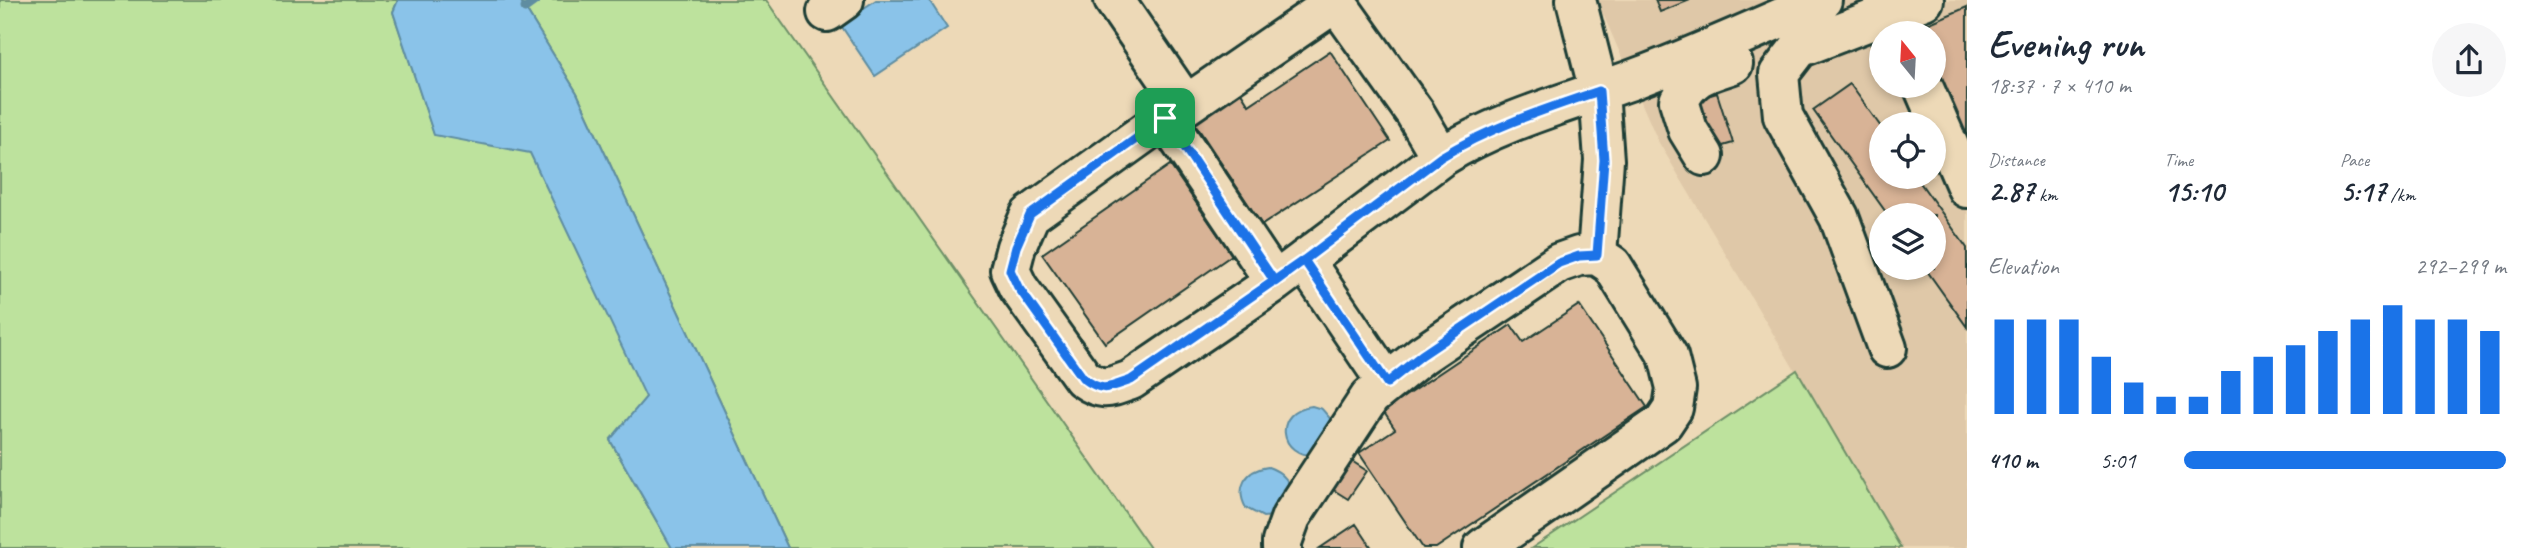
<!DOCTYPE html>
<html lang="en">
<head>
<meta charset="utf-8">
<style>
	:root { --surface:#fff; --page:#f6f6f7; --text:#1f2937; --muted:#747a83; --accent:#1a73e8 }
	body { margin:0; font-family:Caveat,sans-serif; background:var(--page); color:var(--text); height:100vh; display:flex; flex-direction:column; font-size:26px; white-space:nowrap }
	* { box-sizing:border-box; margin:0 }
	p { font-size:23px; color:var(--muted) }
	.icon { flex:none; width:38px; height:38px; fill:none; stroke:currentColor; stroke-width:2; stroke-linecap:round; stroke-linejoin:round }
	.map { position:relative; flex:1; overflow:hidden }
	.drawer { display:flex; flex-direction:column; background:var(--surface); width:560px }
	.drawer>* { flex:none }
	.needle { width:46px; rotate:342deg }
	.buttons { position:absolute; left:1869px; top:21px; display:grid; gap:14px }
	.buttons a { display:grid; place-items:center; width:77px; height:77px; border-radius:50%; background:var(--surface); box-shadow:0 4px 10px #0003; font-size:35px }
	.pin { position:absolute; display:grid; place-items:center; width:60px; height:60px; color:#fff; margin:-30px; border-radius:14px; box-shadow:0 4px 10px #0006 }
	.round { display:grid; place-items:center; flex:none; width:74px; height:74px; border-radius:37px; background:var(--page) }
	.headline { display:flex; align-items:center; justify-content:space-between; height:119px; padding:0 21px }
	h1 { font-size:38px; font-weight:700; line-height:52px }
	.figures { display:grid; grid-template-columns:repeat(3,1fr); gap:10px; height:119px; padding:7px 21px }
	.figures div { display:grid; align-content:center }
	.figures b { font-size:30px; font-weight:700 }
	.figures small { font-size:19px; font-weight:400 }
	.figures p { font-size:19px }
	.chart { height:196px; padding:14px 21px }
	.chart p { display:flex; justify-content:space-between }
	.chart svg { width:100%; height:126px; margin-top:7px; stroke:var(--accent); stroke-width:6 }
	ul { padding:0 21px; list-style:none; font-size:23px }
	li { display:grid; grid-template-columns:112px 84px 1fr; align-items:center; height:52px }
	li i { height:18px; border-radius:9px; background:var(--accent) }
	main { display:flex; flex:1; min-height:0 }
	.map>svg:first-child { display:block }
	.built { fill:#dfc8a8; fill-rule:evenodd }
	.green { fill:#bde29d; stroke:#6e9068; stroke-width:2 }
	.water { fill:#8ac3e9; stroke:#5f8da1; stroke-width:2 }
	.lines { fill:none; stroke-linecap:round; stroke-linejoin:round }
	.stream { stroke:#5f8da1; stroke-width:9 }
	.building { fill:#d8b396; stroke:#1f3d34; stroke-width:2 }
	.minor-casing { stroke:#1f3d34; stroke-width:44 }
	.minor { stroke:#edd9b7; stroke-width:38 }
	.route-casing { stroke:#fff; stroke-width:14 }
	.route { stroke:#1a73e8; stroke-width:9 }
</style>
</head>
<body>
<main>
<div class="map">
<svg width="1967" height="548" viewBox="0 0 1967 548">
	<rect width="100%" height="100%" fill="#edd9b7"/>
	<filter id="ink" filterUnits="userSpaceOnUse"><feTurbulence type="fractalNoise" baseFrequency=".0143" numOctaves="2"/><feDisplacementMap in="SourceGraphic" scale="14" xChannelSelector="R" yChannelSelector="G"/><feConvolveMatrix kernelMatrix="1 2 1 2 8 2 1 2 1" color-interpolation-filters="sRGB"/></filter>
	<g filter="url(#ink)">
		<path class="built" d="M1597 0H1967V548H1901L1658 141ZM1881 33H1934V86H1881ZM1881 124H1934V177H1881ZM1881 215H1934V268H1881Z"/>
		<path class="green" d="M0 0H398L393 12 434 134 530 152 647 397 610 440 672 548H0Z
			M520 0H766L1150 548H788L577 93Z
			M1797 370 1901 548H1532Z"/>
		<path class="water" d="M398 0H520L577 93 788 548H672L610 440 646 397 530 153 434 135 393 12Z
			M876 0H929L947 28 875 76 840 24Z
			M1312 406 1322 409 1334 423 1317 455C1277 458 1273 410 1312 406Z
			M1268 467C1279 471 1284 475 1290 485L1273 516 1263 517 1246 508C1235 488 1245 470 1268 467Z"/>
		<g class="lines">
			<path class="stream" d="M525 8 536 0"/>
		</g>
		<path class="building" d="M1655 0H1690L1660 12Z
			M1967 7V163L1934 85V33H1912L1911 31Z
			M1330 51 1390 141 1262 225 1188 113 1235 83 1249 105Z
			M1850 84 1881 127V177H1916L1967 248V327L1925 268H1934V215H1888L1813 110Z
			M1717 93 1733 143 1709 150 1694 100Z
			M1170 165 1232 255 1105 343 1042 254Z
			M1579 305 1647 407 1436 548H1423L1359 453 1395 429 1383 411 1511 325 1523 342Z
			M1344 456 1367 471 1348 499 1324 484Z
			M1356 524 1372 548H1320Z"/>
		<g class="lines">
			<defs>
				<path id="minor" d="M1114 0 1186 105
					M1576 0 1599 91 1604 160 1597 255
					M1336 2 1415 113 1441 157 1275 282 1131 380C1108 388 1103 392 1083 378L1018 287 1010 270 1016 247 1030 215 1165 118 1186 105 1317 15 1336 2 1338 0
					M827 12 844 0
					M1923 86 1967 188
					M1165 118 1275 282
					M1704 156 1688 130 1679 101C1692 75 1706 73 1733 64
					M1441 157C1501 120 1570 102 1634 79 1698 55 1760 27 1822 0
					M1304 260 1387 383
					M1887 348 1839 217 1783 116 1779 74 1799 48 1924 0
					M1282 548V542L1291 517 1370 397 1422 355 1559 263 1579 256 1597 255 1612 265 1668 356 1676 388 1673 408 1663 423 1483 548"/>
			</defs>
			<use href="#minor" class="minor-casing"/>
			<use href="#minor" class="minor"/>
		</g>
	</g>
	<g class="lines" filter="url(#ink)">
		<defs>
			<path id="route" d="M1165 118 1030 215 1016 247 1010 270 1018 287 1083 378C1103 393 1108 388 1131 380L1304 260 1387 383 1422 355 1559 263 1579 256 1597 255 1604 160 1599 91C1546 109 1490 127 1441 157L1275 282 1165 118"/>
		</defs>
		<use href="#route" class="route-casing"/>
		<use href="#route" class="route"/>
	</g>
</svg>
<div class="buttons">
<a><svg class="needle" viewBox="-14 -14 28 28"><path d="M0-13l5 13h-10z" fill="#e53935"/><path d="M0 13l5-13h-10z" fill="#747a83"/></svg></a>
<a><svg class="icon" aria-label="locate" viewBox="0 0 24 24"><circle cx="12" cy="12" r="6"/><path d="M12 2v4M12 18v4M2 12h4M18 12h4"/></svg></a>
<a><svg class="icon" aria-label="layers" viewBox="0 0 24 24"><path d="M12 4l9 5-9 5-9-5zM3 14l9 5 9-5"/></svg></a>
</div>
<div class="pin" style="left:1165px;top:118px;background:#1e9e55"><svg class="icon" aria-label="arrive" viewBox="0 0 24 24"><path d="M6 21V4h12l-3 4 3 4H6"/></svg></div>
</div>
<section class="drawer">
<div class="headline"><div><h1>Evening run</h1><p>18:37 · 7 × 410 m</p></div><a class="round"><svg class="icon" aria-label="share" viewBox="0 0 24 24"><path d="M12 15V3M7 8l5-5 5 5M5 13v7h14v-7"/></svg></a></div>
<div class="figures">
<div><p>Distance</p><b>2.87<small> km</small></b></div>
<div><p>Time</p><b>15:10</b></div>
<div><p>Pace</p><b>5:17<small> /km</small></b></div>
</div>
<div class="chart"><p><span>Elevation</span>292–299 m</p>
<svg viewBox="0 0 160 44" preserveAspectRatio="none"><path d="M5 44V11M15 44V11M25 44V11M35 44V24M45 44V33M55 44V38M65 44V38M75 44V29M85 44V24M95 44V20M105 44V15M115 44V11M125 44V6M135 44V11M145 44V11M155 44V15"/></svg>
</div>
<ul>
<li><b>410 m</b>5:01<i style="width:100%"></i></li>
</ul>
</section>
</main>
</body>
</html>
